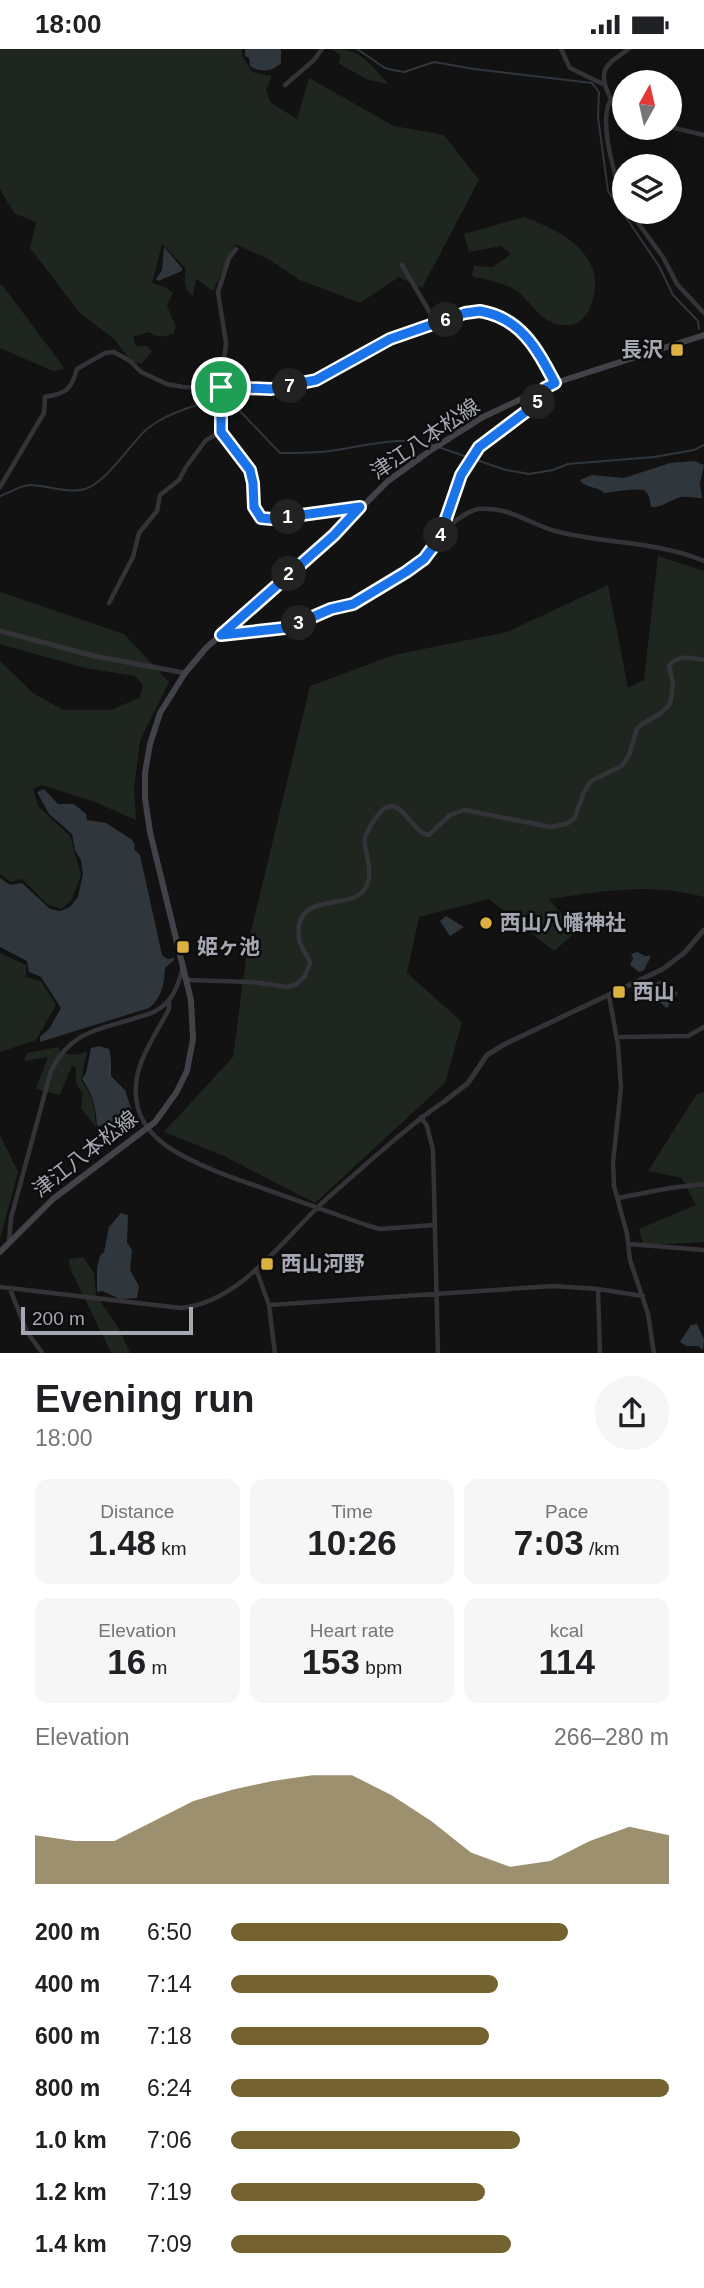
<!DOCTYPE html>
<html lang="en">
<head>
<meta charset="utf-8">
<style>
	:root { --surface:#fff; --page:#f6f6f6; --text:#202124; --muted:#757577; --accent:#756231 }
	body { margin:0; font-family:Helvetica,"Noto Sans JP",sans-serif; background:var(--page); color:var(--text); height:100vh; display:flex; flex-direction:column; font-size:26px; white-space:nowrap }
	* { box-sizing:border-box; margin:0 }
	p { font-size:23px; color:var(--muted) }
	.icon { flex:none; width:38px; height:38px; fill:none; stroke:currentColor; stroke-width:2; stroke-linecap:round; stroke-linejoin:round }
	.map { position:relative; height:1304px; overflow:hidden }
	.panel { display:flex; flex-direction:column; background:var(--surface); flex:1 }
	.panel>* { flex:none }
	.needle { width:46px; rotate:8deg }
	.tools { position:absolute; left:612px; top:21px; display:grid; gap:14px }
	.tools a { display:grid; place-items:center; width:70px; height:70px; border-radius:50%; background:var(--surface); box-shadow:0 4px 18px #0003; font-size:35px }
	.scale { position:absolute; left:21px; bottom:18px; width:172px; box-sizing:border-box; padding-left:7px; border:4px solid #a5a8b2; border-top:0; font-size:19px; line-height:24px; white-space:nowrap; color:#a5a8b2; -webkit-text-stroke:5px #0d0d0e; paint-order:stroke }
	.pin { position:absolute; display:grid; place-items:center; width:60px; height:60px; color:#fff; margin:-30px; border:4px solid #fff; border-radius:50%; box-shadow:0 2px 7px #0007 }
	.km { position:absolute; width:35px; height:35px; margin:-18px; border-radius:50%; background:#222; color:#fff; font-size:19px; line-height:35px; text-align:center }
	.round { display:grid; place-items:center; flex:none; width:74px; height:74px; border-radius:37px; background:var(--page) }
	.headline { display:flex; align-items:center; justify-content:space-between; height:119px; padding:0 35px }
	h1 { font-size:38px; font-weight:700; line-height:52px }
	.figures { display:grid; grid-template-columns:repeat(3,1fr); gap:10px; height:119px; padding:7px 35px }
	.figures div { display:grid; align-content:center; border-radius:14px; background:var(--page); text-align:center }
	.figures b { font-size:35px; font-weight:700 }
	.figures small { font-size:19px; font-weight:400 }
	.figures p { font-size:19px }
	.chart { height:196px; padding:14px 35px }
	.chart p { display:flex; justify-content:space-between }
	.chart svg { width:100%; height:126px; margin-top:7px; fill:var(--accent); opacity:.7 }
	ul { padding:0 35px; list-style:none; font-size:23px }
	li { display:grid; grid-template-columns:112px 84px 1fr; align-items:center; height:52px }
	li i { height:18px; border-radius:9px; background:var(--accent) }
	.status { display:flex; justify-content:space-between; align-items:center; height:49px; padding:0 35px; background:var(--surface); direction:ltr }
	.status svg { height:19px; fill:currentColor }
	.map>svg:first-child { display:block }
	.green { fill:#1f2620 }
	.water { fill:#2f363c }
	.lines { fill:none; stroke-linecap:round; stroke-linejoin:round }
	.stream { stroke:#2f363c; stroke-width:2 }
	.minor { stroke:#343438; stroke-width:4.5 }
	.tertiary { stroke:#343438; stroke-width:5 }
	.secondary { stroke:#424348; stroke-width:6 }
	.route-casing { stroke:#fff; stroke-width:14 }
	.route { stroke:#1a73e8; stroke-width:9 }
	.poi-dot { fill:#dcb141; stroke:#0d0d0e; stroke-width:2.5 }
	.labels { text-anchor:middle; stroke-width:5; stroke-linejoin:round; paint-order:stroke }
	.poi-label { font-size:21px; font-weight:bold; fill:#a5a8b2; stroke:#0d0d0e; text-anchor:start }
	.street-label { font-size:21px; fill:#a5a8b2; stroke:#0d0d0e }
</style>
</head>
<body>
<div class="status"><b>18:00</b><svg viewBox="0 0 49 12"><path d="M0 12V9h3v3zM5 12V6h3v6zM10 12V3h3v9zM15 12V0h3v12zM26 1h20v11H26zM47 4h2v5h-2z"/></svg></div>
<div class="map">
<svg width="704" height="1305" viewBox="0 0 704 1305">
	<rect width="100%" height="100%" fill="#121213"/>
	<path class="green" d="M0 0H242V7L252 23 272 27 266 41 270 53 297 70 309 29 394 77 444 86 479 131 422 239 399 228 360 254 300 231 268 210 235 195 213 242 196 230 193 247C183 240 184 230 186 220L162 195 152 234 165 238 173 244 167 257 176 278 173 285C163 289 157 288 148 283L133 288 136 297H148L152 303 141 315 131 312 114 290 80 264 30 199 36 173 14 164 0 140Z
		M332 0C363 0 369 15 389 35L368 31 338 14 341 7Z
		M524 168C564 183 611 208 590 259 587 266 579 275 571 276 544 279 535 257 518 243 506 234 487 231 472 227L474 217 493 218 511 205 501 197 469 203 464 185Z
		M0 235 3 237 65 320 53 322 0 299Z
		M658 507 704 522V848C649 833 604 842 549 850L576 883 554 902 489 850 419 868 407 924 462 973 445 1034 315 1154 222 1106 164 1083 233 1008 248 895 310 637 394 606 507 583 608 536 628 639 644 631Z
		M0 543 124 585 169 633 140 692 134 740 136 771 95 753 42 736 33 739 38 757 70 787 81 826 71 852 61 860 47 855 22 830 11 833 0 825V612L33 644 63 661H112L140 648 143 636 135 627 85 619 0 595Z
		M0 904 26 916V928L41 932 56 956 36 991 0 1003Z
		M58 998 61 1004 78 1006 87 1002 81 1031C93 1046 95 1060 96 1078L81 1059 83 1045 76 1034V1019L72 1016 60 1046 36 1040 48 1008 24 1012 27 1004Z
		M704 1043V1193L644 1196 639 1180 696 1156 682 1129 648 1122 696 1046Z
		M0 1086 18 1123 0 1190Z
		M83 1208 94 1224 96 1246 119 1280 130 1304H111L69 1217V1210Z"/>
	<path class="water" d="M245 0H281V14C272 23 260 24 250 17L249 9 245 7Z
		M164 198 182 219V222L158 232 156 230 162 221Z
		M695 412 704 416 700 434 702 449C694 449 684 446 678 449 668 452 662 459 651 458 650 454 650 445 645 442 640 438 612 443 604 444 598 437 586 440 580 431L592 426 624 429 670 414Z
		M44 740 58 755H74L86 765 87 771 106 774 131 790 135 795 134 800 140 806 162 906 167 910 174 909V911L165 919C164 935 162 949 149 959L40 993V988L49 980 61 959 41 928 29 923 27 912 0 898V829L10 836 22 834 50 860 60 862 70 858 78 848 83 825 81 811 75 801 72 785 49 765 37 743Z
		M446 867 464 878 450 887 440 872Z
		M637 903 645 907H651L644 921 639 923 630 916 633 909 631 905Z
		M661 931 678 944 667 959 658 952 647 939Z
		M99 997 109 1000 111 1010V1027L125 1041 136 1074 97 1077C96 1059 93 1045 82 1030L86 1024 91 999Z
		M121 1164 128 1166 127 1193 132 1201 130 1221 139 1237 137 1249 120 1250 102 1242 97 1243V1219L100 1207 104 1203 109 1178Z
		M697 1275 704 1290 703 1301 698 1297H686L680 1293 691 1276Z"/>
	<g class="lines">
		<path class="stream" d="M357 0 385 19 393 21 404 23 434 13 474 20 592 34 599 43 598 68 608 142 659 217 673 246 698 272 699 280
			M438 398 506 421 529 425 553 421 568 415 654 408 694 401 704 396
			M0 447C9 444 21 436 30 436 47 436 68 445 85 440 106 434 130 395 147 380 159 370 172 365 185 360 203 353 221 351 238 360L280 404C297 404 314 404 330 402 358 398 407 385 433 396"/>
		<path class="minor" d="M561 0 570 19 603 35
			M285 36 314 11 322 0
			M611 50C598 72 614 120 620 144L625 153
			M625 64C614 61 615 57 610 48 596 20 607 15 629 0
			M670 78 704 86
			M630 163 663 208 677 235 704 264
			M236 200 229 209 218 243 226 294 221 338V383L249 421 256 464 261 469 272 470 360 458
			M402 216 436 274
			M0 438 44 364 45 348C67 344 71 341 77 320L105 304 114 303 130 312 141 323 167 335 183 338 248 340 288 338 324 327 390 291 465 264 480 262 498 267 513 276 536 298 555 334
			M445 480C455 473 466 462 478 460 509 457 527 474 555 482 605 495 656 492 704 512
			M109 554 133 508 139 484 157 462 160 446 179 431 186 418 206 391 221 383
			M222 586 285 578 331 560 353 555 406 523 424 510 445 480 467 414 479 398 536 355 545 339
			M187 931 252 933 288 938 297 935 305 927 310 914C308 905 300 899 299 890 292 838 355 866 367 836 374 819 363 804 365 788 396 721 407 784 429 786L450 766 464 761 551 778 566 775 574 770 584 743 591 732 622 717 629 706 637 680 641 676 661 664 670 655 673 635 669 617C678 605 690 609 704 611
			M609 947 618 996 621 1038 613 1114 614 1137 627 1185 630 1211 648 1265 654 1305
			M169 951V960C153 991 128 1021 138 1059 142 1076 157 1091 171 1100 200 1118 233 1129 265 1140 298 1152 332 1164 366 1176L380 1180 434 1176
			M621 988 688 987 704 978
			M421 1068 427 1077 433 1101 438 1305
			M618 1149 670 1139 704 1135
			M9 1193 11 1169 51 1022C71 981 99 981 139 968 150 965 159 962 167 953 176 944 179 931 183 919
			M629 1195 704 1201
			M256 1220 269 1256 275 1305
			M0 1238 181 1259C237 1254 280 1195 317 1159 332 1144 349 1131 365 1116 391 1094 416 1071 445 1052
			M10 1240 27 1283 43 1305
			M598 1240 600 1305
			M269 1256 554 1237 598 1240 643 1247"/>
		<path class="tertiary" d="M0 582 94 607 185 624
			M445 1052 468 1034 487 1006 505 995 663 920 684 904 704 881"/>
		<path class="secondary" d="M0 1203 53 1150 155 1073 176 1044 187 1022 193 990 191 951 150 783 145 749V724L150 695 160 664 185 624 206 599 334 486 388 432 431 401 483 368 555 334 704 286"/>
	</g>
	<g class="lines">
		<defs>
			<path id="route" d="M480 262C521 269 537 300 555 334L545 339 536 355 479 398 461 426 439 490 424 510 406 523 353 555 331 560 301 573 285 579 221 586 334 486 360 458 272 470 261 469 254 458 253 434 250 421 221 383V338L271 340 316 331 390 290 465 264Z"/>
		</defs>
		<use href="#route" class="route-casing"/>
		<use href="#route" class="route"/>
	</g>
	<g class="poi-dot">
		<rect x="670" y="294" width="14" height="14" rx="3.5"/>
		<circle cx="486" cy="874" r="7"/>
		<rect x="176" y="891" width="14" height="14" rx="3.5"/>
		<rect x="612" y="936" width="14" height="14" rx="3.5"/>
		<rect x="260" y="1208" width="14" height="14" rx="3.5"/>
	</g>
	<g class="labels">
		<g class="poi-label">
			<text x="663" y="308" text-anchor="end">長沢</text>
			<text x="500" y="881">西山八幡神社</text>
			<text x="197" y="905">姫ヶ池</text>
			<text x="633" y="950">西山</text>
			<text x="281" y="1222">西山河野</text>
		</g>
		<g class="street-label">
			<text transform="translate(425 390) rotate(-34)" y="7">津江八本松線</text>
			<text transform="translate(85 1105) rotate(-38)" y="7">津江八本松線</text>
		</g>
	</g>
</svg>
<div class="tools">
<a><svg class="needle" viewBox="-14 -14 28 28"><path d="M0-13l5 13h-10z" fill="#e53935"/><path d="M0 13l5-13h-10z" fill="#757577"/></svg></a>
<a><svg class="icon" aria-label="layers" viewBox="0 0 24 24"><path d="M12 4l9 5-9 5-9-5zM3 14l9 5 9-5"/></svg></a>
</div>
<div class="scale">200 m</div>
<div class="pin" style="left:221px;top:338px;background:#1e9e55"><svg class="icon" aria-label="arrive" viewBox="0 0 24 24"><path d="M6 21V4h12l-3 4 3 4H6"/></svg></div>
<b class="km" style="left:288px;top:468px">1</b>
<b class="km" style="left:289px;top:525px">2</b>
<b class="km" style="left:299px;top:574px">3</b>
<b class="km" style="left:441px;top:486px">4</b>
<b class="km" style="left:538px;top:353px">5</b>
<b class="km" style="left:446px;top:271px">6</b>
<b class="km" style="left:290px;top:337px">7</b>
</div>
<section class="panel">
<div class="headline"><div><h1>Evening run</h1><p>18:00</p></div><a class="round"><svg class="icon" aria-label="share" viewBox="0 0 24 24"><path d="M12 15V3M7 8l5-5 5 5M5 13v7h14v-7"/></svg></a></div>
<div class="figures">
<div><p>Distance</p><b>1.48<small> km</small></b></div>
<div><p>Time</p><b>10:26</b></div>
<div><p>Pace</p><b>7:03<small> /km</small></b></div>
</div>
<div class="figures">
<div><p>Elevation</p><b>16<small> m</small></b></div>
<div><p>Heart rate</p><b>153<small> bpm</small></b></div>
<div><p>kcal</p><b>114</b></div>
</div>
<div class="chart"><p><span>Elevation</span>266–280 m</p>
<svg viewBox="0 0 160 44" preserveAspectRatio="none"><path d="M0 44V27L10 29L20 29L30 22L40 15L50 11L60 8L70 6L80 6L90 13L100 22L110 33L120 38L130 36L140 29L150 24L160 27V44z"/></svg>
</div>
<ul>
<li><b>200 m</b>6:50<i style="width:77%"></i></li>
<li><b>400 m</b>7:14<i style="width:61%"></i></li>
<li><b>600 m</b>7:18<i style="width:59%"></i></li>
<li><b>800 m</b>6:24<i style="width:100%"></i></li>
<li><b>1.0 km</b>7:06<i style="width:66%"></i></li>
<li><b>1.2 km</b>7:19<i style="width:58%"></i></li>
<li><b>1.4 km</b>7:09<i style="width:64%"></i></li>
</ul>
</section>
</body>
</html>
